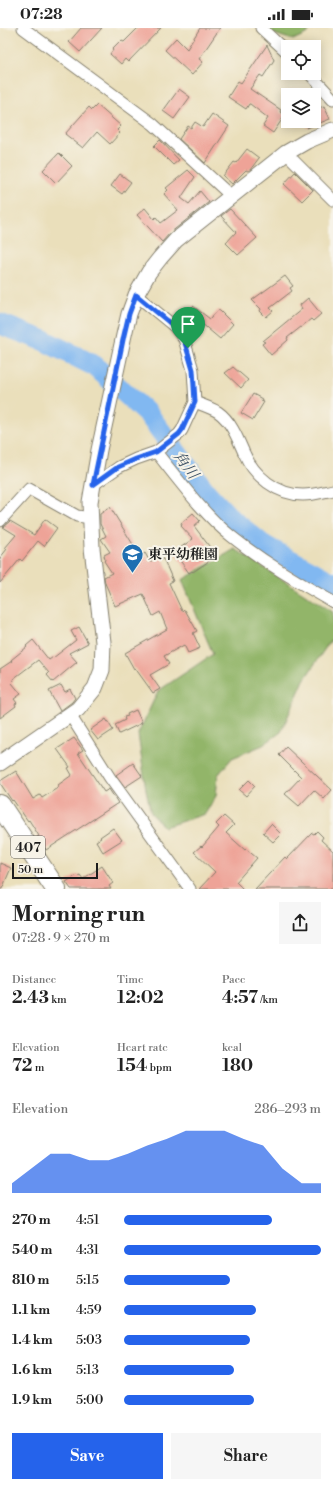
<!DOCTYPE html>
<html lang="en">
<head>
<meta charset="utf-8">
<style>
	:root { --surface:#fff; --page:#f6f6f6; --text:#222; --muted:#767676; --accent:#2563eb }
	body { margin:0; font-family:"Libre Bodoni","Noto Serif JP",serif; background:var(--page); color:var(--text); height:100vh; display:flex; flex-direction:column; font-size:15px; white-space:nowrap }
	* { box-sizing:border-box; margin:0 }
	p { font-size:13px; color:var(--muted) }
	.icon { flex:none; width:22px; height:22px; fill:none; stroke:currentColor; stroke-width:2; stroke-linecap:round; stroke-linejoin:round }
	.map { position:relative; height:861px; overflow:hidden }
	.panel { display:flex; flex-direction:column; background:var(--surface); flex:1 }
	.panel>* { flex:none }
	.buttons { position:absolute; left:281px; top:12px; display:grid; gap:8px }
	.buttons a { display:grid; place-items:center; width:40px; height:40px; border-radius:0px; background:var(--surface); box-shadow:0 2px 10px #0003; font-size:20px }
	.scale { position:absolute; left:12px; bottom:10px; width:86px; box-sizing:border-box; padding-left:4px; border:2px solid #1c1c1c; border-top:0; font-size:11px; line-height:14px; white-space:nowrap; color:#1c1c1c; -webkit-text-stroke:3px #f7f3e8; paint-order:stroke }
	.pin { position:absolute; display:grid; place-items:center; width:34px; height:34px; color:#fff; margin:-41px -17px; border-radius:50% 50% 50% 0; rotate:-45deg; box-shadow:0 0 4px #0007 }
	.pin .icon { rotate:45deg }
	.round { display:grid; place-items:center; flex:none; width:42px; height:42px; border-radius:0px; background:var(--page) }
	.headline { display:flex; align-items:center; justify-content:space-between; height:68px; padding:0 12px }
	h1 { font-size:22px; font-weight:700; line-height:30px }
	.stats { display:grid; grid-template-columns:repeat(3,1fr); gap:6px; height:68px; padding:4px 12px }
	.stats div { display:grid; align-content:center }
	.stats b { font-size:17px; font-weight:700 }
	.stats small { font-size:11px; font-weight:400 }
	.stats p { font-size:11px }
	.chart { height:112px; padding:8px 12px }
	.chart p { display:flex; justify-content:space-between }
	.chart svg { width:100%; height:72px; margin-top:4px; fill:var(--accent); opacity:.7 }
	.action { display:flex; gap:8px; margin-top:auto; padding:8px 12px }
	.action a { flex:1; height:46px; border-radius:0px; background:var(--accent); color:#fff; font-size:16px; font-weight:700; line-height:46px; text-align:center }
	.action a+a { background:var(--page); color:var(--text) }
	ul { padding:0 12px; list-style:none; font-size:13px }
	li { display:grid; grid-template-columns:64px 48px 1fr; align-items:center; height:30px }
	li i { height:10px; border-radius:5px; background:var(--accent) }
	.status { display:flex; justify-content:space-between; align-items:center; height:28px; padding:0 20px; background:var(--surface); direction:ltr }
	.status svg { height:11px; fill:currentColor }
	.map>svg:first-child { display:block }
	.forest { fill:#92b569; stroke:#576842 }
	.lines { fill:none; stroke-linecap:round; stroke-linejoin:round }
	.river { stroke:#81b8f1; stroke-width:21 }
	.building { fill:#eea397 }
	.street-casing { stroke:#837e6c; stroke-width:13 }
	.secondary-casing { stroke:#837e6c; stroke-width:17 }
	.highway-casing { stroke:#837e6c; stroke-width:22 }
	.street { stroke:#fff; stroke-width:11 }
	.secondary { stroke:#fff; stroke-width:15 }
	.highway { stroke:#fff; stroke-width:20 }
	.route-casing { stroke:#fff; stroke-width:8 }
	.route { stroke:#2563eb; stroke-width:5 }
	.labels { text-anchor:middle; stroke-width:4; stroke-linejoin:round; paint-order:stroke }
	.shield { fill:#f7f3e8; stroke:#5e5c59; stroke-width:1 }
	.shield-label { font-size:13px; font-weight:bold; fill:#1c1c1c }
	.poi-label { font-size:14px; font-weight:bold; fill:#1c1c1c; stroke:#f7f3e8; text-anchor:start }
	.water-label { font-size:15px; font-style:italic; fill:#3f5367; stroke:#f7f3e8 }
</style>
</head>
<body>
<div class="status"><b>07:28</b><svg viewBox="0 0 49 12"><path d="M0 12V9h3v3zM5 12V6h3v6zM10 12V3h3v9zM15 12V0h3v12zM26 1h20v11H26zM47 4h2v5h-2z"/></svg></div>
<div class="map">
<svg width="333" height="861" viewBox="0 0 333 861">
	<rect width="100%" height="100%" fill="#f7f3e8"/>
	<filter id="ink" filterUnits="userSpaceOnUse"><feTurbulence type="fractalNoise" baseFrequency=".025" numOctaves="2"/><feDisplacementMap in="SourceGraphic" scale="8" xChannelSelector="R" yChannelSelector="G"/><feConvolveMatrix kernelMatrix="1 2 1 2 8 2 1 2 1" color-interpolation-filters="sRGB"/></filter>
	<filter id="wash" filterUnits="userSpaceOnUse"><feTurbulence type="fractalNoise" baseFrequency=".012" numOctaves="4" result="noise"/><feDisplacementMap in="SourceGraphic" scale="16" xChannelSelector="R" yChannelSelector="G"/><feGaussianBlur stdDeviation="0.9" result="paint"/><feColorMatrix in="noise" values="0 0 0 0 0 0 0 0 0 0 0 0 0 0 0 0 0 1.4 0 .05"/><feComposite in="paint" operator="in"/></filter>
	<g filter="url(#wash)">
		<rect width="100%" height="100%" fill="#eadfbb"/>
		<path class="forest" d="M266 0H310L308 5 293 12 274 6Z
			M235 521 333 584V613H330L304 652 281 704 263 717 232 730 218 747 216 768 205 786 164 799 151 785 146 762 138 706 158 663 213 626 182 552Z"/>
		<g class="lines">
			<path class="river" d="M0 296 45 313 95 338 148 386 206 464 230 490 263 517 333 555"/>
		</g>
		<g id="blocks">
			<path class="building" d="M81 0H102L80 24 69 14Z
				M138 0H161L128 34 125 31 121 36 110 26 113 22 112 21 119 14 120 15 122 13 124 14Z
				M200 0H220L199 31 203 34 192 47 165 22 176 10 187 21Z
				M267 17 274 32 263 49 260 47 250 61 281 82 280 84 285 87 273 105 263 98 268 90 250 76H249L246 81 228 69 238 53 241 55Z
				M179 61 190 69 174 91 163 83Z
				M97 77 121 98 117 102 120 105 110 116 97 104 83 120 65 106 89 79 92 82Z
				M324 78 330 91 307 100 312 93H314L316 87 314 86V82Z
				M212 86 229 98 205 135 179 111 188 98 191 100 195 94 203 99Z
				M160 112 179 132 173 137 154 118Z
				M247 121 259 130 250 142 248 143 246 142 232 156 223 148 234 134 236 135Z
				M59 125 72 138 56 155 43 142Z
				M188 142 195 149 181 170 189 176 200 163 209 174 170 205 162 214 137 187 145 180 154 191 156 189 161 195 178 182 164 166 168 162 166 160Z
				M295 144 313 162 302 173 284 156Z
				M120 146 131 154 122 166 111 158Z
				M230 181 257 210 238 227 226 215 236 204 221 188Z
				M285 248 293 258 290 260 292 263 270 280 273 283 266 289 260 283 261 281 252 272Z
				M308 270 321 286 313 293 311 291 287 310 288 312 271 327 262 316 265 314 263 313 302 281 300 277Z
				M193 278 210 291 218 282 220 283 233 296 220 311 188 284Z
				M233 339 248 352 241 360 225 345Z
				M253 366 262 371 261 373 264 374 253 392 241 385Z
				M110 479 140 528 145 525 150 534 160 527 163 532H164L173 553 169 555 182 583 185 582 197 603 193 605 200 620 188 625 184 617 164 628 169 636 150 647 160 661 153 665 135 640 134 641 125 625 167 601 160 584 153 588 143 566 115 578 105 555 104 549 112 545 104 533 105 532 104 527 110 524 101 511 106 508 100 496V486Z
				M193 485 200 493 194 498 215 526 214 527 215 529 193 544 192 543 189 545 174 524 193 511 181 498 182 497 181 495Z
				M45 491 57 500 44 518 38 513 22 533 20 531 0 555V530L7 521 5 520 16 507 3 499 10 493 34 507Z
				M79 599 88 615 69 625 77 634 53 654 47 647 49 645 38 632 13 651 14 653 12 655 21 666 14 671 17 675 15 676 16 678 0 690V641L12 633 11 632 27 619 26 618 33 612 49 632 53 629V630L76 612 71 603Z
				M61 657 65 664 70 661 75 670 72 674 60 683 49 663Z
				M136 682 142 695 119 706 115 697 125 692 124 689 128 688 127 686Z
				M106 691 113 702 98 712 90 702Z
				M74 710 83 722 78 725 104 764 109 761 118 775 46 822 45 820 43 821 36 810 39 808 29 792 28 793 13 772 12 773 0 755V753L16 743 33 771 40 767 42 770 59 759 58 757 72 747 68 740 70 739 57 721Z
				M286 719 332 762 324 771 314 762 299 778 285 766 301 749 279 727Z
				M133 735 142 748 125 759 116 747Z
				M249 752 255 758 246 768 239 762Z
				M224 788 234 797 226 805 245 822 246 821 257 830 236 854 243 861H199L215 844 194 824 201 818 202 819 219 799 216 796Z
				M271 796 281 806 273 814 263 805Z
				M113 800 122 812 103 824 96 813 101 810 100 809Z
				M317 803 323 809 321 812 333 823V861H255L285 829 287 831 312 805 314 806Z
				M0 835 11 840 2 861H0Z
				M102 838 113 855 109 858 111 861H71L66 854 77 847 78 848 80 847 83 851Z"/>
		</g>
	</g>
	<g filter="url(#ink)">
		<use href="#blocks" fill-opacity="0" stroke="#837e6c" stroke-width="1"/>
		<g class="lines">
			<defs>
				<path id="street" d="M23 0 153 96 231 168
					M261 0 288 25
					M309 45 333 71
					M286 125 333 172
					M195 374C202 377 212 380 218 384 231 393 238 411 244 425 254 448 277 467 303 467 313 467 323 464 333 462
					M156 424C178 451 203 486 231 508 262 533 298 554 333 574
					M93 457 119 439 136 431 156 424 179 406 182 402 195 374 193 342 184 311 175 299 136 267
					M0 493 29 461 77 488 84 489 90 488
					M70 687 110 750 190 861"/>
				<path id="secondary" d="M0 735 78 681 95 660 102 642 103 614 92 520 90 474 99 422 124 307 129 286 136 267 149 244 160 230 176 212 286 125 307 113 333 102"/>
				<path id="highway" d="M0 777 56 861"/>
			</defs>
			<use href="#street" class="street-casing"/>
			<use href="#secondary" class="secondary-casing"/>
			<use href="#highway" class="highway-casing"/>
			<use href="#street" class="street"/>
			<use href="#secondary" class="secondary"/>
			<use href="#highway" class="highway"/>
		</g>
	</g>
	<g class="lines" filter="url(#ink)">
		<defs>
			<path id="route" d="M136 267 175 299 184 311 193 342 195 374 182 402 179 406 156 424 136 431 118 439 93 457 124 307 129 286Z"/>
		</defs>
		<use href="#route" class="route-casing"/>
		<use href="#route" class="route"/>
	</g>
	<defs>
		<symbol id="school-pin" viewBox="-11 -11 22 30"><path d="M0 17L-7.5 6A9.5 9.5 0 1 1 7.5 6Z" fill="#1f6fb2" stroke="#f7f3e8"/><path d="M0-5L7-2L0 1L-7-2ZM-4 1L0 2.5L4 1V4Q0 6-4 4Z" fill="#fff"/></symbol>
	</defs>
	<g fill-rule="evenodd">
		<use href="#school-pin" x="120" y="514" width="25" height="34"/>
	</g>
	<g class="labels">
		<rect class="shield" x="11" y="808" width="34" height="22" rx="3"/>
		<g class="shield-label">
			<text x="28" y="824">407</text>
		</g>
		<g class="poi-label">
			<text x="148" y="531">東平幼稚園</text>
		</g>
		<g class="water-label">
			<text transform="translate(186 437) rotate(53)" y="5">角川</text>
		</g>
	</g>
</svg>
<div class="buttons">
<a><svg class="icon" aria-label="locate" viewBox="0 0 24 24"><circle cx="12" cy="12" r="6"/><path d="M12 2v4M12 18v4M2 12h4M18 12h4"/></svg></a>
<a><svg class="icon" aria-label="layers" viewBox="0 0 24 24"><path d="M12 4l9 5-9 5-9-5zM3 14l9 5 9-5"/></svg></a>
</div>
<div class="scale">50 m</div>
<div class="pin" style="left:188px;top:320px;background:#1e9e55"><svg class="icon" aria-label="arrive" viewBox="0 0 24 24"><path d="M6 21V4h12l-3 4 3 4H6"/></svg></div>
</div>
<section class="panel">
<div class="headline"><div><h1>Morning run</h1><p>07:28 · 9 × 270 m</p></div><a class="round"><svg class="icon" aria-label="share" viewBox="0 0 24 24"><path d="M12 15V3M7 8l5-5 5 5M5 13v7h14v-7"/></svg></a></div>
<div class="stats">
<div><p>Distance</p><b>2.43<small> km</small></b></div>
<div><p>Time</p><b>12:02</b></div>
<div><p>Pace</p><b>4:57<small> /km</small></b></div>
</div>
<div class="stats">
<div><p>Elevation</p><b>72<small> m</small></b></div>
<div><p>Heart rate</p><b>154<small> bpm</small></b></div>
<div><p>kcal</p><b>180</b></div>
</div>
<div class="chart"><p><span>Elevation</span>286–293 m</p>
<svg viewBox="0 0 160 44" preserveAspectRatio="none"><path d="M0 44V38L10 29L20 20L30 20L40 24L50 24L60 20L70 15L80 11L90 6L100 6L110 6L120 11L130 15L140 29L150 38L160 38V44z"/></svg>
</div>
<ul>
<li><b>270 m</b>4:51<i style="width:75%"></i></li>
<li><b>540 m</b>4:31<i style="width:100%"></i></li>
<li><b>810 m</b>5:15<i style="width:54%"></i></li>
<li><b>1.1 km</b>4:59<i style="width:67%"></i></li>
<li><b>1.4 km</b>5:03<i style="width:64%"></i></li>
<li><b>1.6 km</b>5:13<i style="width:56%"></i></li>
<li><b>1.9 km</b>5:00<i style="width:66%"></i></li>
</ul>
<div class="action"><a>Save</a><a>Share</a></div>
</section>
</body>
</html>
